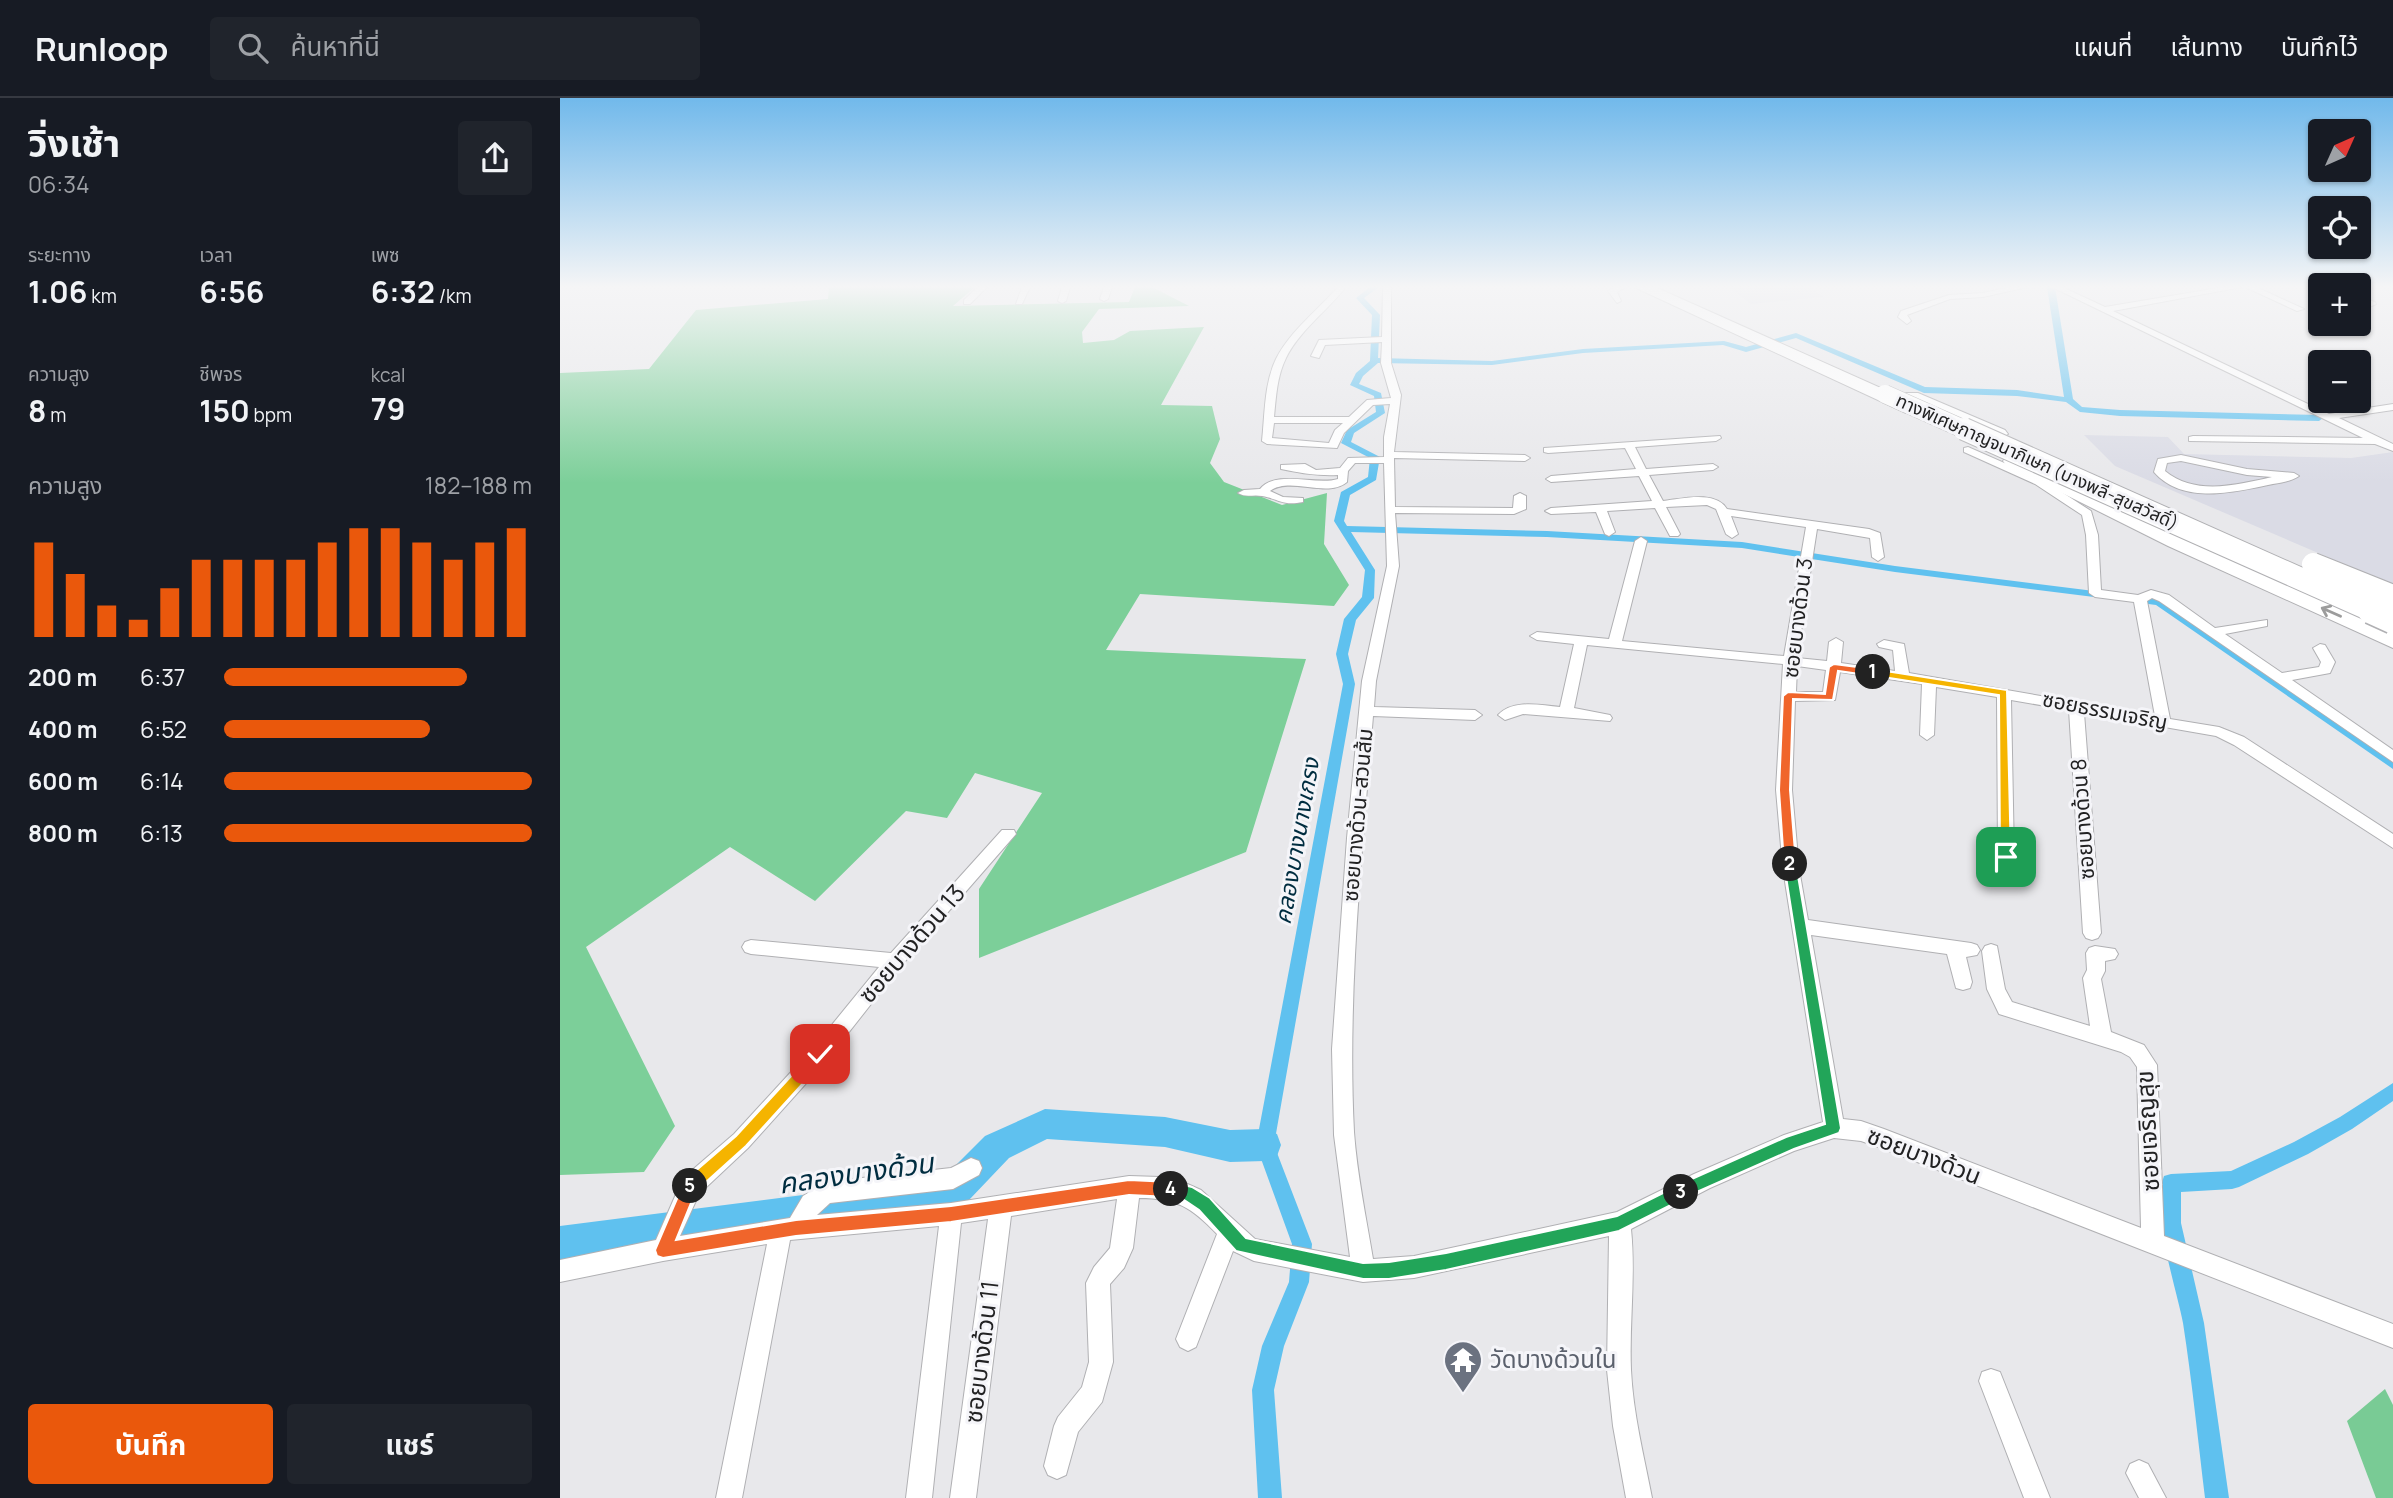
<!DOCTYPE html>
<html lang="th">
<head>
<meta charset="utf-8">
<style>
	:root { --surface:#171b24; --page:#20242c; --text:#f1f3f6; --muted:#9ea1a6; --line:#363941; --accent:#ea580c }
	body { margin:0; font-family:Manrope,"Noto Sans Thai",sans-serif; background:var(--page); color:var(--text); height:100vh; display:flex; flex-direction:column; font-size:26px; white-space:nowrap }
	* { box-sizing:border-box; margin:0 }
	p { font-size:23px; color:var(--muted) }
	.icon { flex:none; width:38px; height:38px; fill:none; stroke:currentColor; stroke-width:2; stroke-linecap:round; stroke-linejoin:round }
	.map { position:relative; flex:1; overflow:hidden }
	.details { display:flex; flex-direction:column; background:var(--surface); width:560px }
	.details>* { flex:none }
	.needle { width:46px; rotate:45deg }
	.fabs { position:absolute; left:1748px; top:21px; display:grid; gap:14px }
	.fabs a { display:grid; place-items:center; width:63px; height:63px; border-radius:7px; background:var(--surface); box-shadow:0 2px 5px #0004; font-size:35px }
	.pin { position:absolute; display:grid; place-items:center; width:60px; height:60px; color:#fff; margin:-30px; border-radius:14px; box-shadow:0 4px 10px #0006 }
	.km { position:absolute; width:35px; height:35px; margin:-18px; border-radius:50%; background:#222; color:#fff; font-size:19px; line-height:35px; text-align:center }
	.round { display:grid; place-items:center; flex:none; width:74px; height:74px; border-radius:7px; background:var(--page) }
	.overview { display:flex; align-items:center; justify-content:space-between; height:119px; padding:0 28px }
	h1 { font-size:38px; font-weight:700; line-height:52px }
	.metrics { display:grid; grid-template-columns:repeat(3,1fr); gap:10px; height:119px; padding:7px 28px }
	.metrics div { display:grid; align-content:center }
	.metrics b { font-size:30px; font-weight:700 }
	.metrics small { font-size:19px; font-weight:400 }
	.metrics p { font-size:19px }
	.chart { height:196px; padding:14px 28px }
	.chart p { display:flex; justify-content:space-between }
	.chart svg { width:100%; height:126px; margin-top:7px; stroke:var(--accent); stroke-width:6 }
	.button { display:flex; gap:14px; margin-top:auto; padding:14px 28px }
	.button a { flex:1; height:80px; border-radius:7px; background:var(--accent); color:#fff; font-size:28px; font-weight:700; line-height:80px; text-align:center }
	.button a+a { background:var(--page); color:var(--text) }
	ul { padding:0 28px; list-style:none; font-size:23px }
	li { display:grid; grid-template-columns:112px 84px 1fr; align-items:center; height:52px }
	li i { height:18px; border-radius:9px; background:var(--accent) }
	header { display:flex; align-items:center; gap:42px; box-sizing:border-box; height:98px; padding:0 35px; background:var(--surface); border-bottom:2px solid var(--line) }
	header strong { font-size:33px }
	nav { display:flex; gap:38px; margin-inline-start:auto; font-size:24px }
	.search { width:490px; height:63px; background:var(--page); display:flex; align-items:center; gap:18px; box-sizing:border-box; padding:0 24px; border-radius:7px; color:var(--muted); font-size:26px }
	main { display:flex; flex:1; min-height:0 }
	.map>svg:first-child { display:block }
	.built { fill:#dadbe5 }
	.green { fill:#79cb95 }
	.forest { fill:#7ccf99 }
	.lines { fill:none; stroke-linecap:round; stroke-linejoin:round }
	.canal { fill:#5fc1ef; fill-rule:evenodd }
	.river { fill:#5fc1ef; fill-rule:evenodd }
	.street-casing { stroke:#b0b0b3; stroke-width:2 }
	.highway-casing { stroke:#b0b0b3; stroke-width:2 }
	.street { fill:#fff; fill-rule:evenodd }
	.highway { fill:#fff; fill-rule:evenodd }
	.highway-bridge-far2-casing { stroke:#b0b0b3; stroke-width:19; stroke-linecap:butt }
	.highway-bridge-far1-casing { stroke:#b0b0b3; stroke-width:24; stroke-linecap:butt }
	.highway-bridge-casing { stroke:#b0b0b3; stroke-width:30; stroke-linecap:butt }
	.highway-bridge-far2 { stroke:#fff; stroke-width:18 }
	.highway-bridge-far1 { stroke:#fff; stroke-width:22 }
	.highway-bridge { stroke:#fff; stroke-width:27 }
	.oneway { stroke:#9c9c9c }
	.split-1 { fill:#f5b400; stroke:#fff; stroke-width:2 }
	.split-2 { fill:#f0652b; stroke:#fff; stroke-width:2 }
	.split-3 { fill:#22a559; stroke:#fff; stroke-width:2 }
	.split-4 { fill:#22a559; stroke:#fff; stroke-width:2 }
	.split-5 { fill:#f0652b; stroke:#fff; stroke-width:2 }
	.split-6 { fill:#f5b400; stroke:#fff; stroke-width:2 }
	.labels { text-anchor:middle; stroke-width:6; stroke-linejoin:round; paint-order:stroke }
	.far-street-label { font-size:18px; fill:#222223; stroke:#f5f5f9 }
	.street-label { font-size:21px; fill:#222223; stroke:#f5f5f9 }
	.water-label { font-size:23px; font-style:italic; fill:#002d40; stroke:#f5f5f9 }
	.near-street-label { font-size:24px; fill:#222223; stroke:#f5f5f9 }
	.near-worship-label { font-size:24px; fill:#5b616d; stroke:#f5f5f9; text-anchor:start }
	.near-water-label { font-size:28px; font-style:italic; fill:#002d40; stroke:#f5f5f9 }
</style>
</head>
<body>
<header>
<strong>Runloop</strong>
<div class="search"><svg class="icon" aria-label="search" viewBox="0 0 24 24"><circle cx="10" cy="10" r="6"/><path d="M15 15l6 6"/></svg>ค้นหาที่นี่</div>
<nav><a>แผนที่</a><a>เส้นทาง</a><a>บันทึกไว้</a></nav>
</header>
<main>
<section class="details">
<div class="overview"><div><h1>วิ่งเช้า</h1><p>06:34</p></div><a class="round"><svg class="icon" aria-label="share" viewBox="0 0 24 24"><path d="M12 15V3M7 8l5-5 5 5M5 13v7h14v-7"/></svg></a></div>
<div class="metrics">
<div><p>ระยะทาง</p><b>1.06<small> km</small></b></div>
<div><p>เวลา</p><b>6:56</b></div>
<div><p>เพซ</p><b>6:32<small> /km</small></b></div>
</div>
<div class="metrics">
<div><p>ความสูง</p><b>8<small> m</small></b></div>
<div><p>ชีพจร</p><b>150<small> bpm</small></b></div>
<div><p>kcal</p><b>79</b></div>
</div>
<div class="chart"><p><span>ความสูง</span>182–188 m</p>
<svg viewBox="0 0 160 44" preserveAspectRatio="none"><path d="M5 44V11M15 44V22M25 44V33M35 44V38M45 44V27M55 44V17M65 44V17M75 44V17M85 44V17M95 44V11M105 44V6M115 44V6M125 44V11M135 44V17M145 44V11M155 44V6"/></svg>
</div>
<ul>
<li><b>200 m</b>6:37<i style="width:79%"></i></li>
<li><b>400 m</b>6:52<i style="width:67%"></i></li>
<li><b>600 m</b>6:14<i style="width:100%"></i></li>
<li><b>800 m</b>6:13<i style="width:100%"></i></li>
</ul>
<div class="button"><a>บันทึก</a><a>แชร์</a></div>
</section>
<div class="map">
<svg width="1833" height="1400" viewBox="0 0 1833 1400">
	<rect width="100%" height="100%" fill="#e8e8eb"/>
	<path class="built" d="M1169 189H1248L1264 199 1191 206Z
		M1524 337 1608 339 1624 356 1791 360 1833 354V487L1555 368Z"/>
	<path class="green" d="M1825 1291 1833 1307V1400H1816L1787 1323Z"/>
	<path class="forest" d="M269 189H415L393 208 569 204 575 189H592L629 208 539 211 522 234 523 245 554 242 570 233 644 229 601 307 652 308 660 341 650 365 664 384 722 407 767 395 764 446 789 487 774 508 580 496 546 552 746 561 686 754 419 860V791L482 695 415 675 387 720 346 713 255 803 170 749 26 849 115 1028 84 1074 0 1077V275L89 271 136 212 268 201Z"/>
	<g class="lines">
		<path class="canal" d="M810 189H819L804 200 820 217 818 260 932 263 1023 251 1164 243 1186 249 1236 235 1365 289 1457 292 1504 299 1487 189H1495L1513 301 1522 309 1560 312 1759 317 1763 320 1759 323 1560 318 1520 314 1506 304 1457 298 1364 295 1236 240 1186 254 1163 247 1023 255 932 267 818 265 803 278 799 286 821 295 825 315 794 335 791 344 820 359 816 382 790 397 784 423 787 428 987 433 1182 444 1335 468 1550 495 1556 498 1550 501 1335 474 1182 450 987 439 791 434 815 472 814 500 796 522 788 556 795 586 714 1047 752 1146 749 1184 724 1248 714 1292 722 1400H698L692 1292 702 1248 729 1184 732 1146 696 1047 783 586 776 556 784 521 802 499 805 472 774 423 781 394 808 379 810 360 781 345 787 332 816 314 814 298 790 287 796 275 810 263 812 217 796 200Z
			M1570 498 1603 502 1833 659V671L1596 507 1566 503 1564 501Z
			M1833 985V1003L1792 1031 1748 1056 1679 1089 1672 1091 1621 1094V1125L1644 1225 1669 1400H1645C1638 1342 1632 1283 1623 1225 1616 1188 1590 1113 1604 1078L1611 1076 1671 1073 1734 1044 1780 1019Z"/>
		<path class="river" d="M485 1011 605 1019 670 1032 705 1031 717 1036 721 1047 717 1058 705 1063 670 1064 605 1049 487 1041 449 1060 409 1102 352 1117 0 1162V1128L352 1083 388 1075 425 1038Z"/>
		<defs>
			<path id="street" d="M418 189H427L410 206H404V202Z
				M462 189H470L462 206H456Z
				M502 189H510L506 203 502 205 498 203Z
				M544 189H552L548 201 544 203 540 201Z
				M778 189H786C767 213 739 233 726 260 717 278 716 299 714 319H789L807 302 831 300 821 265 822 244 765 247 759 260 751 258 759 242 822 239 823 189H831V265L841 297 834 354 965 357 970 360 965 363 834 360 835 409 953 410 954 398 960 395 966 398V411L954 416 835 415 839 468 816 583 814 609 915 612 922 617 915 622 813 618C802 755 787 897 794 1034 797 1076 806 1119 813 1161L854 1158 1057 1114 1134 1076 1224 1037 1263 1024 1223 771 1216 692 1223 566 1027 547 1014 610 1050 617 1052 620 1050 623 963 616 945 622 938 617C953 601 980 607 1000 609L1014 546 977 542 970 538 977 534 1049 541 1075 443 1081 439 1087 443 1062 543 1224 558 1246 429 1171 418 1178 436 1172 440 1166 436 1156 411 1147 407 1106 409 1120 436 1118 438H1110L1095 410 1047 413 1055 434 1049 438 1045 436 1036 414 991 416 985 413 991 410 1092 403 1079 378 991 384 986 381 991 378 1076 371 1065 350 988 355 984 354V350L1160 338 1161 340 1156 343 1075 349 1086 371 1153 366 1158 369 1153 372 1089 377 1103 403C1122 401 1155 392 1167 411L1309 431 1320 435 1324 459 1318 463 1312 459 1310 440 1257 431 1237 560 1267 563 1269 544 1276 540 1283 544 1281 565 1335 573 1333 552 1319 549 1317 546 1324 542 1344 546 1349 575 1595 618 1574 504 1535 499 1529 495 1526 437 1522 417 1475 386 1404 354V350L1408 349 1483 382 1531 413 1538 437 1541 492 1578 497 1591 492 1609 497 1655 530 1707 522V528L1665 536 1722 575 1759 569 1761 564 1753 550 1760 546 1765 547 1775 564 1770 575 1732 582 1833 652V664L1599 503 1592 500 1587 503 1610 621 1659 629 1684 639 1833 736V750L1674 647 1656 638 1524 615 1541 835 1538 840 1532 842 1526 840 1523 835 1509 612 1451 602 1454 759 1452 763H1440L1438 759 1437 599 1376 589 1374 637 1367 642 1360 637 1362 586 1280 574 1275 602 1235 603 1232 692 1239 771 1248 822 1411 845 1417 847 1420 852 1417 857 1406 859 1412 884 1410 890 1403 892 1396 890 1387 856 1251 837 1283 1021 1301 1023 1324 1031 1581 1130 1577 969 1570 959 1561 954 1439 916 1427 891 1422 853 1425 848 1431 846 1437 848 1445 891 1452 904 1530 928 1523 880 1527 872 1526 855 1529 850 1535 848 1555 851 1558 856 1555 861 1545 863V873L1541 881 1551 934 1584 947 1597 967 1604 1138 1833 1226V1250L1324 1051 1301 1043 1274 1040 1234 1053 1150 1090 1071 1131C1076 1178 1069 1225 1071 1272 1073 1315 1084 1358 1092 1400H1066L1053 1328 1047 1272 1049 1138 854 1180 803 1184 694 1163 673 1153 636 1249 628 1253 620 1249 616 1241 657 1136C631 1109 617 1100 579 1100L573 1150 564 1170 550 1186 553 1264 542 1304 518 1334 506 1377 497 1381 488 1377 484 1368 494 1328 498 1319 522 1289 529 1264 526 1185 534 1169 550 1150 557 1101 451 1118 416 1400H390L428 1121 401 1125 372 1400H346L379 1128 230 1142 182 1400H156L207 1146 103 1163 0 1184V1162L96 1142 123 1080 174 1036 253 950 319 869 191 856 185 854 182 849 185 844 191 842 331 855 442 732H454L456 736 341 868 267 962 188 1050 139 1096 120 1138 230 1120 243 1098 266 1084 391 1070 411 1060 419 1063 422 1070 419 1077 393 1091 270 1105 257 1117 391 1105 569 1078 600 1079 623 1084 641 1092 695 1141 790 1159 774 1037 772 951 787 740 802 583 827 468 824 365H795L788 373 787 384C767 401 731 378 710 393L723 399 743 400V404C722 408 719 401 702 398 693 396 686 400 678 395L684 392 700 391C717 371 756 388 778 381V377C757 378 741 375 721 371V367L745 366 756 372 780 370 788 360 824 359V339L830 306 813 307 784 335 777 350 707 346 702 343C705 316 704 286 716 261 730 233 758 212 778 189ZM714 325H783L775 332 769 345 712 340ZM1237 568 1266 572 1263 594H1236Z
				M1055 189H1066L1057 194 1061 203 1057 205 1048 193Z
				M1451 189H1467L1423 199 1390 201 1347 217 1351 223 1347 226 1338 219 1341 213 1389 197 1423 195Z
				M1492 189H1502L1545 209 1664 189H1682L1553 213 1769 316 1833 306V312L1779 320 1833 346V353L1815 346 1629 343V339L1633 338 1803 340Z
				M1685 189H1696L1744 211 1737 213Z
				M1799 199 1815 204 1816 206 1812 208 1799 204Z
				M1621 357 1687 371 1734 375 1739 378C1731 384 1718 385 1708 387 1671 395 1622 406 1594 374L1598 361ZM1621 363 1687 377 1712 379C1677 387 1635 398 1605 373L1607 365Z
				M1431 1271 1440 1274 1490 1400H1464L1419 1283 1422 1274Z
				M1579 1362 1588 1366 1606 1400H1579L1566 1375 1570 1366Z"/>
			<path id="highway" d="M1074 189H1095L1343 300 1346 295H1358L1445 332 1448 336 1438 342 1431 340 1362 310 1360 315H1346Z
				M1453 357 1624 438 1833 533V550L1608 448 1446 367 1443 363 1446 359Z"/>
		</defs>
		<use href="#street" class="street-casing"/>
		<use href="#highway" class="highway-casing"/>
		<use href="#street" class="street"/>
		<use href="#highway" class="highway"/>
		<defs>
			<path id="highway-bridge-far2" d="M1325 296 1408 333"/>
			<path id="highway-bridge-far1" d="M1404 331 1815 514
				M1753 466 1833 498"/>
			<path id="highway-bridge" d="M1811 512 1833 522"/>
		</defs>
		<use href="#highway-bridge-far2" class="highway-bridge-far2-casing"/>
		<use href="#highway-bridge-far1" class="highway-bridge-far1-casing"/>
		<use href="#highway-bridge" class="highway-bridge-casing"/>
		<use href="#highway-bridge-far2" class="highway-bridge-far2"/>
		<use href="#highway-bridge-far1" class="highway-bridge-far1"/>
		<use href="#highway-bridge" class="highway-bridge"/>
	</g>
	<defs><path id="oneway-shaft" d="M-6 0H5M1.5-3L5.5 0L1.5 3" fill="none" stroke-width="1.6" stroke-linecap="round" stroke-linejoin="round" transform="scale(1.75)"/></defs>
	<use class="oneway" href="#oneway-shaft" transform="translate(1771 514) rotate(-156)"/>
	<linearGradient id="sky" x2="0" y2="1"><stop stop-color="#71b9eb"/><stop offset="0.49" stop-color="#f5f5f6"/><stop offset="1" stop-color="#f5f5f6" stop-opacity="0"/></linearGradient>
	<rect width="1833" height="385" fill="url(#sky)"/>
	<path class="split-1" d="M1313 571 1447 592 1451 762 1446 764 1440 759 1439 597 1310 577 1308 574Z"/>
	<path class="split-2" d="M1274 566 1313 571 1318 574 1313 578 1278 573 1273 602 1233 601 1230 692 1236 766 1230 771 1224 766 1219 692 1223 598 1228 594 1265 596 1269 569Z"/>
	<path class="split-3" d="M1230 762 1236 766 1281 1030 1279 1035 1234 1051 1121 1101 1116 1099 1114 1094 1116 1088 1226 1039 1265 1026 1224 766Z"/>
	<path class="split-4" d="M611 1084 632 1089 650 1100 686 1140 803 1165 829 1164 886 1155 1057 1118 1121 1086 1127 1088 1129 1094 1127 1099 1059 1133 886 1172 829 1181H803L676 1153 639 1112 624 1102 606 1097 603 1091 606 1086Z"/>
	<path class="split-5" d="M130 1080 136 1082 138 1088 116 1142 236 1122 391 1108 569 1082 611 1084 617 1086 619 1091 617 1097 611 1099 569 1097 391 1124 236 1138 103 1160 97 1158 95 1152 125 1082Z"/>
	<path class="split-6" d="M260 950 267 956 265 961 186 1048 136 1093 130 1096 125 1093 123 1088 125 1082 176 1038 255 952Z"/>
	<defs>
		<symbol id="temple-pin" viewBox="-11 -11 22 30"><path d="M0 17L-7.5 6A9.5 9.5 0 1 1 7.5 6Z" fill="#6b7280" stroke="#f5f5f9"/><path d="M0-6L5-2H3V0L6.5 2.5H4V6H1.5V3h-3V6H-4V2.5H-6.5L-3 0V-2H-5Z" fill="#fff"/></symbol>
	</defs>
	<g fill-rule="evenodd">
		<use href="#temple-pin" x="881" y="1240" width="44" height="60"/>
	</g>
	<g class="labels">
		<g class="far-street-label">
			<text transform="translate(1477 364) rotate(24)" y="6">ทางพิเศษกาญจนาภิเษก (บางพลี-สุขสวัสดิ์)</text>
		</g>
		<g class="street-label">
			<text transform="translate(1238 520) rotate(-83)" y="7">ซอยบางด้วน 3</text>
			<text transform="translate(1545 613) rotate(11)" y="7">ซอยธรรมเจริญ</text>
			<text transform="translate(798 717) rotate(-85)" y="7">ซอยบางด้วน-สวนส้ม</text>
			<text transform="translate(1523 721) rotate(-94)" y="7">ซอยบางด้วน 8</text>
		</g>
		<g class="water-label">
			<text transform="translate(737 743) rotate(-80)" y="8">คลองบางนางเกรง</text>
		</g>
		<g class="near-street-label">
			<text transform="translate(352 846) rotate(-49)" y="8">ซอยบางด้วน 13</text>
			<text transform="translate(1588 1033) rotate(-93)" y="8">ซอยเจริญสุข</text>
			<text transform="translate(1364 1058) rotate(21)" y="8">ซอยบางด้วน</text>
			<text transform="translate(422 1254) rotate(-83)" y="8">ซอยบางด้วน 11</text>
		</g>
		<g class="near-worship-label">
			<text x="930" y="1270">วัดบางด้วนใน</text>
		</g>
		<g class="near-water-label">
			<text transform="translate(296 1075) rotate(-8)" y="10">คลองบางด้วน</text>
		</g>
	</g>
</svg>
<div class="fabs">
<a><svg class="needle" viewBox="-14 -14 28 28"><path d="M0-13l5 13h-10z" fill="#e53935"/><path d="M0 13l5-13h-10z" fill="#9ea1a6"/></svg></a>
<a><svg class="icon" aria-label="locate" viewBox="0 0 24 24"><circle cx="12" cy="12" r="6"/><path d="M12 2v4M12 18v4M2 12h4M18 12h4"/></svg></a>
<a>+</a>
<a>−</a>
</div>
<div class="pin" style="left:1446px;top:759px;background:#1e9e55"><svg class="icon" aria-label="arrive" viewBox="0 0 24 24"><path d="M6 21V4h12l-3 4 3 4H6"/></svg></div>
<div class="pin" style="left:260px;top:956px;background:#d93025"><svg class="icon" aria-label="check" viewBox="0 0 24 24"><path d="M5 12l5 5 9-10"/></svg></div>
<b class="km" style="left:1313px;top:574px">1</b>
<b class="km" style="left:1230px;top:766px">2</b>
<b class="km" style="left:1121px;top:1094px">3</b>
<b class="km" style="left:611px;top:1091px">4</b>
<b class="km" style="left:130px;top:1088px">5</b>
</div>
</main>
</body>
</html>
